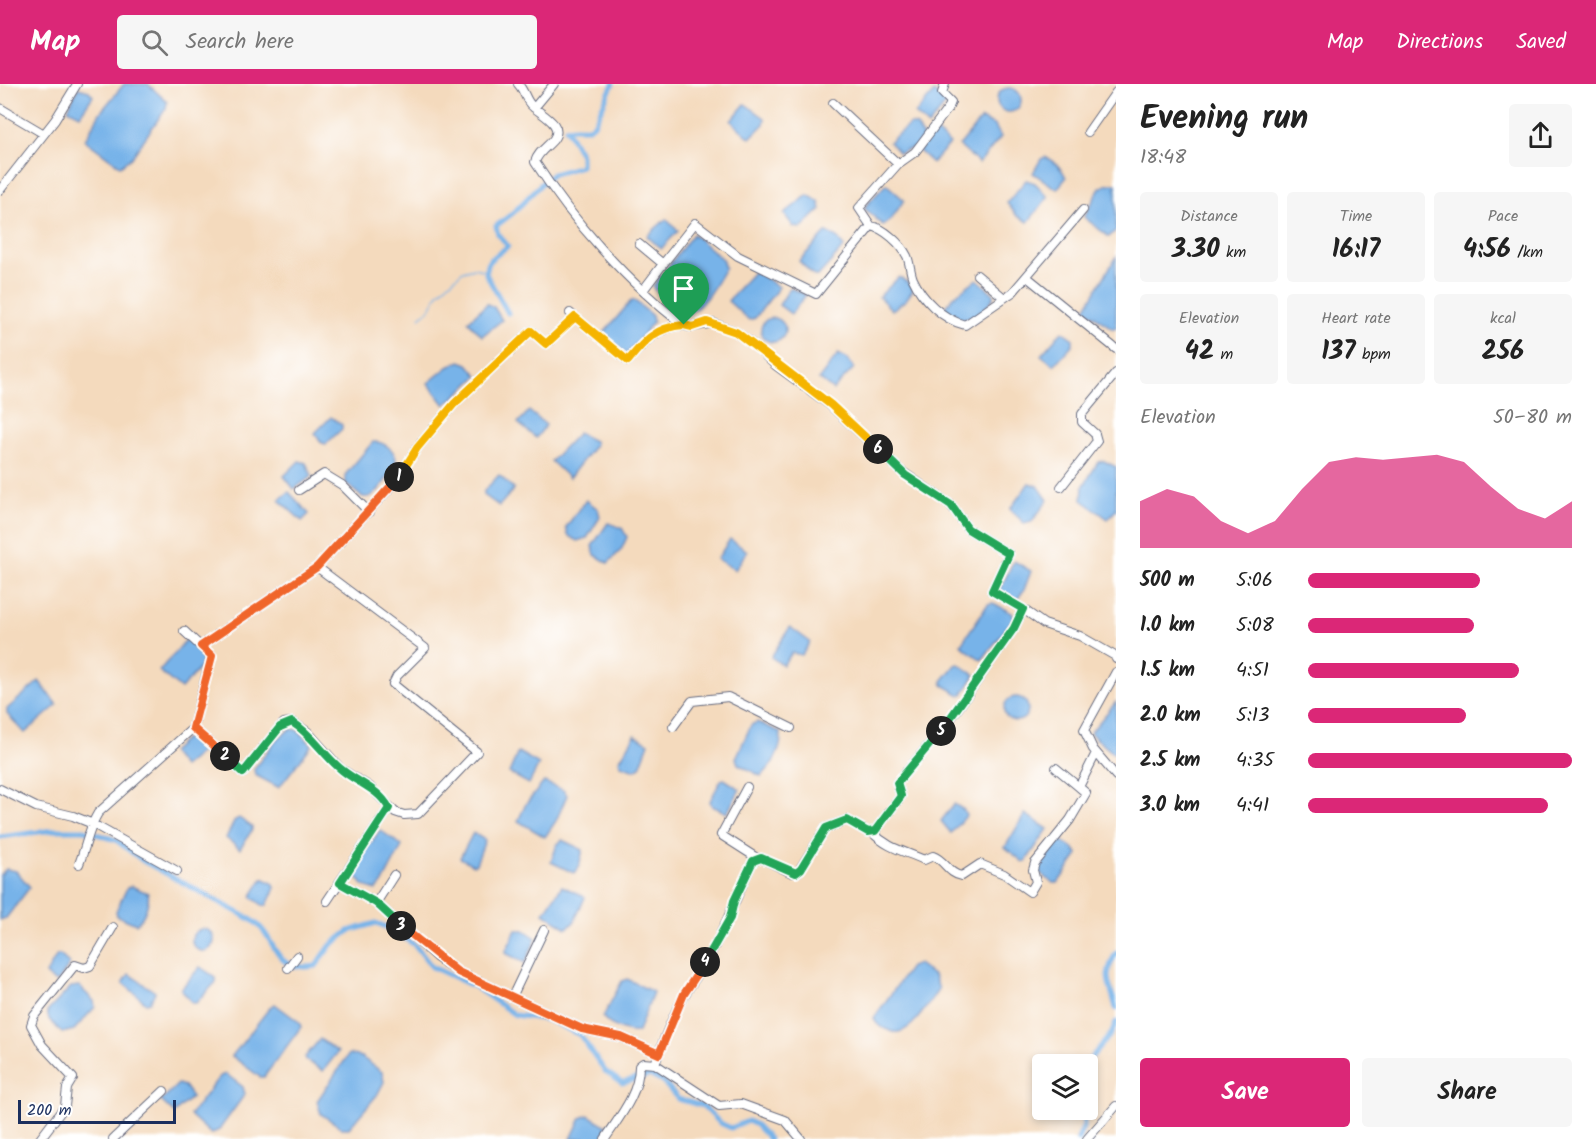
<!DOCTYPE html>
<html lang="en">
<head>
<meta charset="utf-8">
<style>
	:root { --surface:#fff; --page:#f6f6f6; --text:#222; --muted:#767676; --accent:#db2777 }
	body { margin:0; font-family:Kalam,sans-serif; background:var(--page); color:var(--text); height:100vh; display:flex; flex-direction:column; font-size:22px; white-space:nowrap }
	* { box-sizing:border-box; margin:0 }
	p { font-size:20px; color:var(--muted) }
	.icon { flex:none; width:33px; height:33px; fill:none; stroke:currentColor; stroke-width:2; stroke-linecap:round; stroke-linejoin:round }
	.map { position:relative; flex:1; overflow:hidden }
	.details { display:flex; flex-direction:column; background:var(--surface); width:480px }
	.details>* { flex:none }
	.controls { position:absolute; left:1032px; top:970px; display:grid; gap:12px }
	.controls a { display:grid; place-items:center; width:66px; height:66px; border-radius:6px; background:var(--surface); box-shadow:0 3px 9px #0003; font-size:30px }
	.scale { position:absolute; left:18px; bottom:15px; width:158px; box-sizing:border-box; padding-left:6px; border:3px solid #1b2f5e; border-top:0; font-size:16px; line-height:21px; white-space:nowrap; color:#1b2f5e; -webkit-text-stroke:4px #fff; paint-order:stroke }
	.pin { position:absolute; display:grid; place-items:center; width:51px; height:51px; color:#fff; margin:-62px -26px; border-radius:50% 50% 50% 0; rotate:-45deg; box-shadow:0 0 6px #0007 }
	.pin .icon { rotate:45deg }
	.km { position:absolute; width:30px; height:30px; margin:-15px; border-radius:50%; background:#222; color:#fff; font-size:16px; line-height:30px; text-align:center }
	.round { display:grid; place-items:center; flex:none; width:63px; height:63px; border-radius:6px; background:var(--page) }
	.headline { display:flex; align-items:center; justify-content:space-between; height:102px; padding:0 24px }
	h1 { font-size:33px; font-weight:800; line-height:45px }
	.metrics { display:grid; grid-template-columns:repeat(3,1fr); gap:9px; height:102px; padding:6px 24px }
	.metrics div { display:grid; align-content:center; border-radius:6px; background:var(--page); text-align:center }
	.metrics b { font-size:26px; font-weight:800 }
	.metrics small { font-size:16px; font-weight:400 }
	.metrics p { font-size:16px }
	.chart { height:168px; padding:12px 24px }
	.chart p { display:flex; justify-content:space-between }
	.chart svg { width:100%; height:108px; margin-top:6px; fill:var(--accent); opacity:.7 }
	.primary-button { display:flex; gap:12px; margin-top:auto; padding:12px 24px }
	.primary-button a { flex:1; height:69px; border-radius:6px; background:var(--accent); color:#fff; font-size:24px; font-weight:800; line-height:69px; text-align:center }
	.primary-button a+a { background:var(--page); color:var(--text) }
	ul { padding:0 24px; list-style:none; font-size:20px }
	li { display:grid; grid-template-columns:96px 72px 1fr; align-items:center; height:45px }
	li i { height:15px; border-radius:8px; background:var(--accent) }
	header { display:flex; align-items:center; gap:36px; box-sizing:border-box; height:84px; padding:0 30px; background:var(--accent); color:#fff }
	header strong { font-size:28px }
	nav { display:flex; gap:33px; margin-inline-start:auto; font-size:21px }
	.search { width:420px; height:54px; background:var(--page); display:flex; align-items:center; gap:15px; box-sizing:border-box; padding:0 21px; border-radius:6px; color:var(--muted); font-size:22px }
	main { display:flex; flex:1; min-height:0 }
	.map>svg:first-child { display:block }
	.water { fill:#77b3e9; stroke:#4971a4; stroke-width:1.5 }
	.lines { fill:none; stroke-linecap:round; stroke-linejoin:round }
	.stream { stroke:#77b3e9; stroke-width:1.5 }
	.canal { stroke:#77b3e9; stroke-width:5 }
	.minor-casing { stroke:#676b7f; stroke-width:10 }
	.minor { stroke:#fff; stroke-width:8 }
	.split-1-casing { stroke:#fff; stroke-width:12 }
	.split-2-casing { stroke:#fff; stroke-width:12 }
	.split-3-casing { stroke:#fff; stroke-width:12 }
	.split-4-casing { stroke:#fff; stroke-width:12 }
	.split-5-casing { stroke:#fff; stroke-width:12 }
	.split-6-casing { stroke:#fff; stroke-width:12 }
	.split-7-casing { stroke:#fff; stroke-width:12 }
	.split-1 { stroke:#f5b400; stroke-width:8 }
	.split-2 { stroke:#f0652b; stroke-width:8 }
	.split-3 { stroke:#22a559; stroke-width:8 }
	.split-4 { stroke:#f0652b; stroke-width:8 }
	.split-5 { stroke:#22a559; stroke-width:8 }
	.split-6 { stroke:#22a559; stroke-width:8 }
	.split-7 { stroke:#f5b400; stroke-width:8 }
</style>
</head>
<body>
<header>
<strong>Map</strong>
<div class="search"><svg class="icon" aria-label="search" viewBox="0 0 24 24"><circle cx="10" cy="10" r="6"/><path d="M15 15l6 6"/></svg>Search here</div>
<nav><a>Map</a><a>Directions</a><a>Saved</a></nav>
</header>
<main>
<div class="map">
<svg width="1116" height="1055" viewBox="0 0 1116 1055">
	<rect width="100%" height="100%" fill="#fff"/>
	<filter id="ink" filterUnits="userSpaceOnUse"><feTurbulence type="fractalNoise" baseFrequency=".0167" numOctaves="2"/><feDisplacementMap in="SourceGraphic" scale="12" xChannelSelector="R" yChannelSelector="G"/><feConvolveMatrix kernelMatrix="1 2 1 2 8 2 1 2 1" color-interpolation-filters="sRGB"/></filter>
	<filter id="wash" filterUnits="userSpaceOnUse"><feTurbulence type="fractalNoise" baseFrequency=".008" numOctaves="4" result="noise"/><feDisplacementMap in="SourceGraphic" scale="24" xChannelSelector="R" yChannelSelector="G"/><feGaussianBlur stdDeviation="1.35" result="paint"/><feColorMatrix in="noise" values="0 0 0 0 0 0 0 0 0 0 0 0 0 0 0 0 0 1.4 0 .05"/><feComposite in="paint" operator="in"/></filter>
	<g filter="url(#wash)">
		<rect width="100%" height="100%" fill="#f4dabd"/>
		<path class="water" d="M124 0H148L167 18 166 24 132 73 120 82 85 56 100 29Z
			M78 4 89 7 93 12 80 31 68 25Z
			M997 16a12 12 0 1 1 24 0a12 12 0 1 1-24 0Z
			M934 8 947 19 928 42 915 30Z
			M745 20 765 34 764 40 750 54 731 37Z
			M981 35 995 42 1001 53 979 79 959 62Z
			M910 40 917 42 923 53 915 63 899 69 889 58Z
			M935 47 950 60 932 79 919 67Z
			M1045 73C1054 77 1063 85 1066 94L1057 105 1033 89 1041 75Z
			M1026 96 1035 99 1048 113 1028 138 1017 132 1007 119Z
			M886 100 904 116 891 136 883 141 864 124Z
			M1108 100H1116V146L1109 153 1084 133 1100 104Z
			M808 111 819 118 821 125 801 144 794 143 784 130Z
			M666 135 678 147 661 165 647 152Z
			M827 148 838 155 844 163 818 192H814L799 177Z
			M693 150 722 175 725 184C717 198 701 228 684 231L654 205 653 202Z
			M1116 173V243L1113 245 1085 225Z
			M754 187 779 203 755 234 749 236 728 217Z
			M899 193 910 200 913 206 906 216 892 226 879 213Z
			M977 195 994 210V213C982 232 960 246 945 223L954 212Z
			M790 204 806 211 791 230 779 221Z
			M634 216 652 232 653 238 627 270 606 254 604 249 630 218Z
			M487 220 494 223 502 236 482 252 468 237Z
			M761 246a12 12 0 1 1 24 0a12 12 0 1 1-24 0Z
			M1062 247 1073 255V260L1054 281 1041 271Z
			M838 270 848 275 854 284 833 306 819 295Z
			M460 277 468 280 478 292 445 321 428 299 448 283Z
			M529 327 546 341 536 354 518 339Z
			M331 333 342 341V345L326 360 322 359 315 349Z
			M578 349 594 357 595 361 569 394 551 377Z
			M373 358C383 357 396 366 396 377 391 387 376 420 361 412 356 409 351 403 346 399L345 391Z
			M299 377 306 379 312 392 294 405 284 392Z
			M1104 377 1116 383V426L1108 435 1082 416 1083 403 1098 378Z
			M499 391 514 405 499 422 484 411V407Z
			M1029 399 1038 402 1048 416 1032 437 1024 439 1010 425Z
			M289 408 309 430 302 437 279 416Z
			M586 416 598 425 600 433 587 454 577 457 568 451 566 443Z
			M608 439 622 444 627 453 621 466 608 479 595 471 592 462Z
			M730 455 747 467 735 486 717 475Z
			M1014 477 1031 487 1024 506 1016 517 999 507Z
			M993 519 1012 529 1014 534 982 576 964 564 961 560 988 520Z
			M790 543 810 558 802 571 792 569 783 581 771 573Z
			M188 554 208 575 181 605 159 587Z
			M959 580 975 591 963 610 960 611 943 601 942 597 955 581Z
			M39 597 57 621 25 649 7 630V625Z
			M1004 625a12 12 0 1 1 24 0a12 12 0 1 1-24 0Z
			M1116 618V669H1113L1090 649Z
			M757 638 780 648C784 662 772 683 761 692L738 680 736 674 751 641Z
			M290 645 298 646 312 661 283 698 278 703 255 691 254 685 275 657Z
			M193 648 207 660V663L183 683 171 668Z
			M635 651 649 659 640 683 635 686 621 681 619 677Z
			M518 668 539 680 529 700 509 689Z
			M724 695 740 705 727 729 712 722 710 717 721 696Z
			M544 698 563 706 567 711 556 737 545 753 518 737 526 720Z
			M954 720 964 726 966 732 951 749 941 737Z
			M1025 730 1048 745 1026 777 1023 778 1005 763Z
			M239 734 252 743V746L240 765 226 754 235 736Z
			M380 746 402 762 382 800 376 806 364 802 351 786Z
			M473 749 485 756 476 780 473 781 460 774Z
			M1059 755 1074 765 1078 771 1058 799H1053L1039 788V784Z
			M562 756 583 766 578 785 574 789 551 778 557 761Z
			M6 785 16 787 30 803 6 834 0 836V791Z
			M263 794 274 800 275 804 267 821 264 822 251 813Z
			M131 802 148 809C150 817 144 835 136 840L117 832 116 827 127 804Z
			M562 802 585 813 574 838 567 844 544 829Z
			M192 856a11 11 0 1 1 22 0a11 11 0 1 1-22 0Z
			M516 846H524L536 854 525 879 505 869Z
			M57 871H60L70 880 58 897 54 898 46 890Z
			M918 880 934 892 939 905C928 919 908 958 888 946 881 943 876 941 874 934L910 883Z
			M200 883 215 893 216 898 196 919H192L181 905Z
			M129 890 155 908 150 918 146 919 123 899Z
			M627 895 653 908 638 948C627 950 609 942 603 933L622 897Z
			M79 902 94 917 95 923 74 946 62 949 49 935 47 928 71 903Z
			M275 920 299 938 301 943 264 993H260L232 972 271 922Z
			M320 955 338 968 323 987 307 977 305 973Z
			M349 970 361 973 382 988 384 998 377 1011 349 1044H342L321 1030 317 1017Z
			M226 990 243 1003 245 1010 219 1046 211 1050 190 1031 220 992Z
			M178 1000 184 1002 192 1013 174 1029 161 1017Z
			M588 1031 607 1042 602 1055H571L581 1034Z"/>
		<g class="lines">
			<path class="stream" d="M420 233 430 225 438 209 463 187 474 184 486 187"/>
			<path class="canal" d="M508 229 486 190 489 177 508 162 498 150 496 142 513 129 542 99 553 90 581 82V71L566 44H589L594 40 613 0
				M0 753 54 746H84L116 756 143 777 252 836C280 855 269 889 316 882L331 861 349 847 376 839 386 843 415 861 432 883 475 903 515 931 548 936 580 951 605 987 622 999 650 991 664 999 678 1015 703 1022 720 1039 731 1044 748 1037 756 1041 769 1055
				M1116 869C1101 896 1111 899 1116 925
				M1085 981 1111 950 1116 938
				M1078 1055 1084 1041V1026"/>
		</g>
	</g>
	<g filter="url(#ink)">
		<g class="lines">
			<defs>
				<path id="minor" d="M518 0C524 6 525 14 530 20 539 30 566 40 553 56 546 64 538 68 535 78 572 136 629 201 685 242L692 243 713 239 736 248 754 261 775 281 830 321 900 386 951 421 968 445 1009 470 992 507 1023 525 1014 544 952 633 897 699 901 712 875 747 868 748 847 736 826 744 798 788 792 789 761 774 753 777C739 807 727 839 711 869 704 884 692 897 684 912 672 933 663 957 655 980
					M833 19 898 80
					M0 24 44 50
					M534 24 554 0
					M1088 48 1116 8
					M0 106 55 36 77 0
					M871 142C884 144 901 160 907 172 910 179 910 188 913 195 922 215 942 235 965 241L1013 208 1083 126
					M639 160 663 180 644 205
					M663 180 695 139 738 172 816 210 871 142 859 124 898 80 915 68 949 23 951 18 942 9 945 0
					M977 191 1003 213
					M1027 193 1116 265
					M570 229 628 277C645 257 656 243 684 241
					M1061 403 1097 357 1095 350 1082 338V330L1116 289
					M299 406 324 390 342 401 369 428
					M1023 525 1044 540 1080 552 1115 572 1116 575
					M184 547 211 572 193 644
					M201 562 317 483 396 397 417 364 454 320 531 247 546 260 575 233
					M1116 588 1084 646 1093 665 1116 692
					M673 643 692 617 728 613 791 644
					M1056 684 1079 703
					M747 703 721 751 757 774
					M0 705 36 723 73 732 93 740 177 787
					M872 748C888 765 905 767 924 776L933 772C945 776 948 790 962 792L980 780 1004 790 1030 808 1036 798 1033 786 1035 779 1070 736 1086 709 1079 703 1096 669
					M79 780C86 763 89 743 98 729L193 644 243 689 280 643 284 639 292 638 308 648 341 685 370 703 395 728 404 731 418 730 477 668 393 600 397 592 425 564 317 483
					M394 791 376 819 436 873 458 888 582 945 621 953 659 970
					M340 799 376 819
					M327 817 389 724
					M288 884 297 872
					M512 913 544 846
					M40 1055 65 1022 67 1004 73 994 42 961 31 941 34 932 75 881 84 884 90 882 113 843
					M113 1055 164 1007
					M605 1055C620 1032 639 1010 639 982L643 979 655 980 719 1022 741 1020 785 1036 801 1055
					M1087 1055 1116 1022"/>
			</defs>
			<use href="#minor" class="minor-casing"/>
			<use href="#minor" class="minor"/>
		</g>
	</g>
	<g class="lines" filter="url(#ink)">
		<defs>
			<path id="split-1" d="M399 393 417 364 454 320 531 247 546 260 575 233 628 277C645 256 656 243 684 241"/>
			<path id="split-2" d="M225 672 193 644 212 572 201 562 317 483 399 393"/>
			<path id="split-3" d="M225 672 243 689 280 643 292 638C313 651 323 671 342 686 358 699 379 705 389 724L340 799 376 819 401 842"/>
			<path id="split-4" d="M401 842 458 888 582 945 621 953 659 970 684 910 705 878"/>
			<path id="split-5" d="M705 878 730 834 734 817 753 777 761 774 796 789 801 785 826 744 847 736 868 748 875 747 901 712 897 699 941 647"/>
			<path id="split-6" d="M878 365 905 391 951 421 968 445 1009 470 992 507 1023 525 1014 544 941 647"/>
			<path id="split-7" d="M684 241 692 243 707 238 736 248 831 321 878 365"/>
		</defs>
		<use href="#split-1" class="split-1-casing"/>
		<use href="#split-2" class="split-2-casing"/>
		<use href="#split-3" class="split-3-casing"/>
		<use href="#split-4" class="split-4-casing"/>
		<use href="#split-5" class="split-5-casing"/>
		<use href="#split-6" class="split-6-casing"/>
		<use href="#split-7" class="split-7-casing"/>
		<use href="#split-1" class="split-1"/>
		<use href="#split-2" class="split-2"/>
		<use href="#split-3" class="split-3"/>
		<use href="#split-4" class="split-4"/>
		<use href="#split-5" class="split-5"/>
		<use href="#split-6" class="split-6"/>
		<use href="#split-7" class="split-7"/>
	</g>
</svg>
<div class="controls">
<a><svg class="icon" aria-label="layers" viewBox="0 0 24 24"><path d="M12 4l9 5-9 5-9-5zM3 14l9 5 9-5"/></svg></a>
</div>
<div class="scale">200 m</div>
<div class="pin" style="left:684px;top:241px;background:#1e9e55"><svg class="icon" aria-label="arrive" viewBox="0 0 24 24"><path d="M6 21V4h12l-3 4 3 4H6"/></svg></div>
<b class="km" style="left:399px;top:393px">1</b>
<b class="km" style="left:225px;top:672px">2</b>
<b class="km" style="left:401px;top:842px">3</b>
<b class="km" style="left:705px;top:878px">4</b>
<b class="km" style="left:941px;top:647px">5</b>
<b class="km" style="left:878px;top:365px">6</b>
</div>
<section class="details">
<div class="headline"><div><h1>Evening run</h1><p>18:48</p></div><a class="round"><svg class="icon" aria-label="share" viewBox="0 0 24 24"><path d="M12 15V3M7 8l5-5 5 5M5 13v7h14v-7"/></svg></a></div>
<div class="metrics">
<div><p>Distance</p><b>3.30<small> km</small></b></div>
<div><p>Time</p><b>16:17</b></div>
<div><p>Pace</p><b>4:56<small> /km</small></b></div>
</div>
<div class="metrics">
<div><p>Elevation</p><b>42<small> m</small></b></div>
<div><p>Heart rate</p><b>137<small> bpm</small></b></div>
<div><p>kcal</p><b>256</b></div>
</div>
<div class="chart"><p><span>Elevation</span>50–80 m</p>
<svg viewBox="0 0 160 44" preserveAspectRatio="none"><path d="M0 44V25L10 20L20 23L30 33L40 38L50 33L60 20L70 9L80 7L90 8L100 7L110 6L120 9L130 19L140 28L150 32L160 25V44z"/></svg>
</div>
<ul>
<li><b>500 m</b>5:06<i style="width:65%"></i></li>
<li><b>1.0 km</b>5:08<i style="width:63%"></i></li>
<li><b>1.5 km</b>4:51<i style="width:80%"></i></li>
<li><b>2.0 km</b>5:13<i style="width:60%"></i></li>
<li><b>2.5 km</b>4:35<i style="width:100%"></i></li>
<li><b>3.0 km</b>4:41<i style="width:91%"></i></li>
</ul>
<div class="primary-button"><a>Save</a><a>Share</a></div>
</section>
</main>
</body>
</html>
